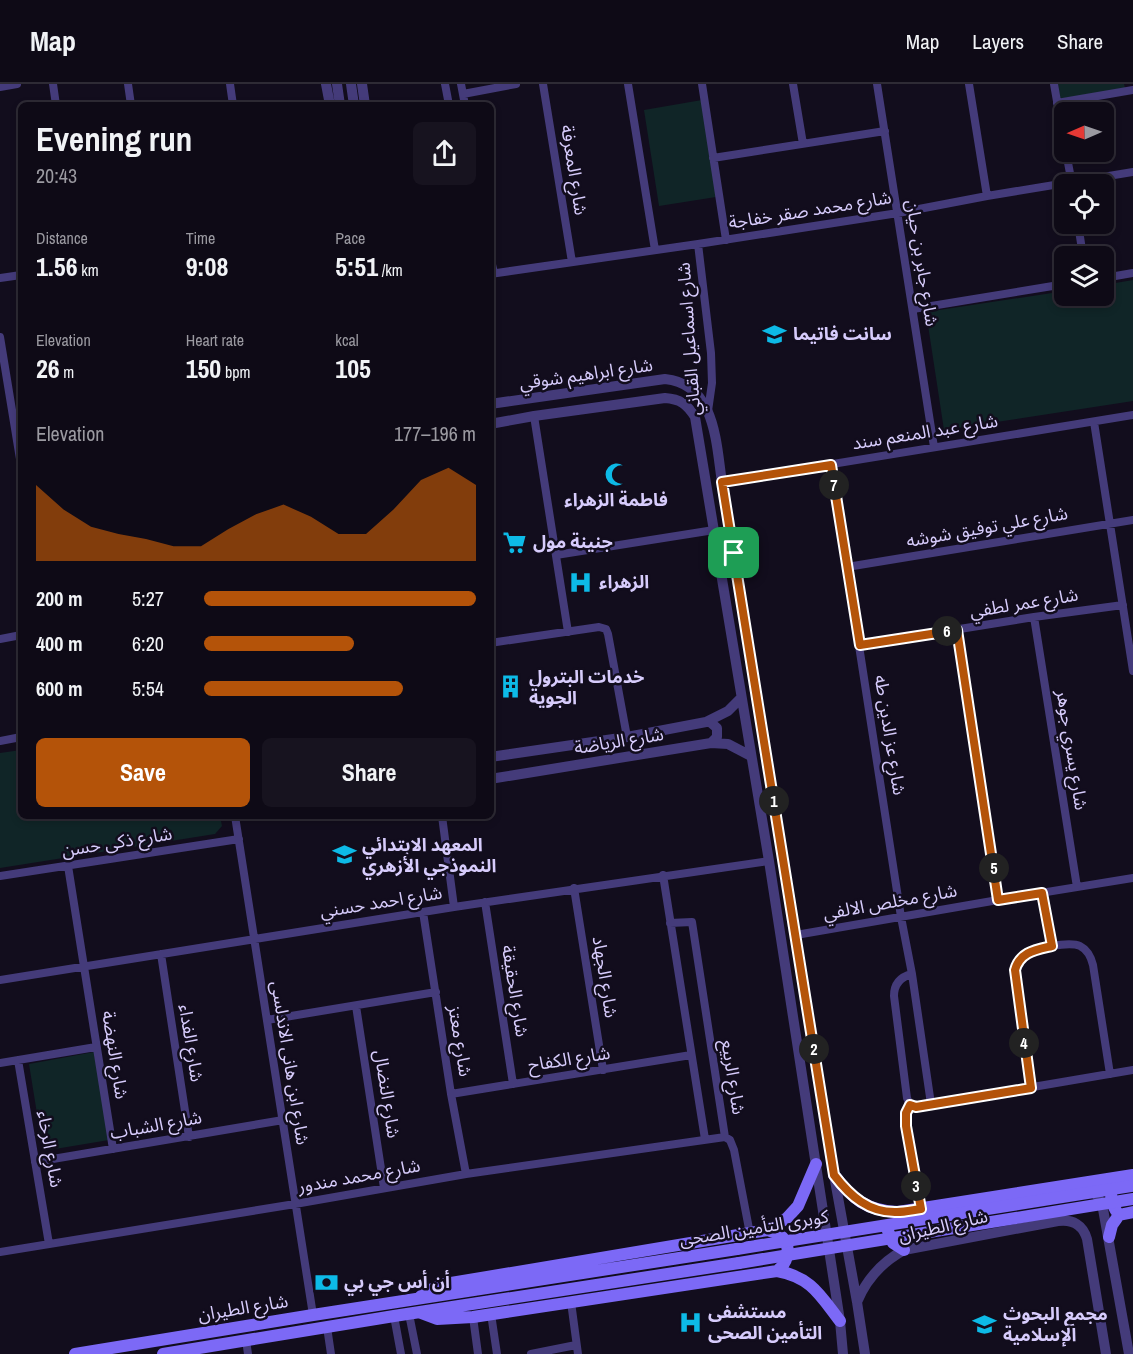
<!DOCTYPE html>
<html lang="en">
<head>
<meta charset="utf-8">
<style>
	:root { --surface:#0e0a16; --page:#17131f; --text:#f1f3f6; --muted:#9b9aa1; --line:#2e2b35; --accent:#b45309 }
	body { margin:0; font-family:"Archivo Narrow","Noto Sans Arabic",sans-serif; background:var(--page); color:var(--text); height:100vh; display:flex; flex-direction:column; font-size:22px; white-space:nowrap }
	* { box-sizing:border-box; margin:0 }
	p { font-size:20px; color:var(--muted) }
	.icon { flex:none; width:33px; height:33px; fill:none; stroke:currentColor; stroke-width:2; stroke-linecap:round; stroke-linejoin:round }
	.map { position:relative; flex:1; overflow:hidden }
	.side { position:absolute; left:18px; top:18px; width:476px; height:717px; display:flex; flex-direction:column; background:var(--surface); border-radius:9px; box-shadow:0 3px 9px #0003,0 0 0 2px var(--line) }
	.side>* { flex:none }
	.needle { width:39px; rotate:268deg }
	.tools { position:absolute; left:1054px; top:18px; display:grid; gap:12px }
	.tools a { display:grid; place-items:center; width:60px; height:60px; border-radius:9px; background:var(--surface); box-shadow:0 3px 9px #0003,0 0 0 2px var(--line); font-size:30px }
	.pin { position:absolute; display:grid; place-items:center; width:51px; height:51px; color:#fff; margin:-26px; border-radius:12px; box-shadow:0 3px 9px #0006 }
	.km { position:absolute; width:30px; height:30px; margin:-15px; border-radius:50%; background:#222; color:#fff; font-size:16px; line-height:30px; text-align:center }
	.round { display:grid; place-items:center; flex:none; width:63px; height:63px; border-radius:9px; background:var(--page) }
	.head { display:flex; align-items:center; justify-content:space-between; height:102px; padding:0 18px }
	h1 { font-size:33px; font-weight:700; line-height:45px }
	.stats { display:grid; grid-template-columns:repeat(3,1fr); gap:9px; height:102px; padding:6px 18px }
	.stats div { display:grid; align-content:center }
	.stats b { font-size:26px; font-weight:700 }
	.stats small { font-size:16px; font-weight:400 }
	.stats p { font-size:16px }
	.chart { height:168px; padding:12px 18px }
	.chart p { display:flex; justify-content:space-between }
	.chart svg { width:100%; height:108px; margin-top:6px; fill:var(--accent); opacity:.7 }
	.primary-button { display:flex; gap:12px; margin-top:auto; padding:12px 18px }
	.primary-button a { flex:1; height:69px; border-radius:9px; background:var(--accent); color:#fff; font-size:24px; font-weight:700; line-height:69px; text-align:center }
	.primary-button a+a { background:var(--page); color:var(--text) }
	ul { padding:0 18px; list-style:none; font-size:20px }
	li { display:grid; grid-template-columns:96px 72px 1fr; align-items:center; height:45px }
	li i { height:15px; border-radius:8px; background:var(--accent) }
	header { display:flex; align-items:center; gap:36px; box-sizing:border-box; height:84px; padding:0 30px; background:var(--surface); border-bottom:2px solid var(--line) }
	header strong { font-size:28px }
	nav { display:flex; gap:33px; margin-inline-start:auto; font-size:21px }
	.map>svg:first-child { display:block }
	.green { fill:#102527 }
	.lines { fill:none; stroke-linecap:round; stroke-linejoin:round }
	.minor { stroke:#443b7a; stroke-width:8 }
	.tertiary { stroke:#443b7a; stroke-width:10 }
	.secondary { stroke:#7c69f6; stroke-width:12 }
	.secondary-bridge { stroke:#7c69f6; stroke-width:12 }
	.route-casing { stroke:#fff; stroke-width:12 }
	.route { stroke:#b45309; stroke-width:8 }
	.labels { text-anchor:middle; stroke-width:5; stroke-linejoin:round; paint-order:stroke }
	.street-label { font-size:18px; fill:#d7ccfc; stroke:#120d1d }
	.poi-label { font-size:18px; font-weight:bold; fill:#d7ccfc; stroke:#120d1d; text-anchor:start }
</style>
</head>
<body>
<header>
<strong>Map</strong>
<nav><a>Map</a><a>Layers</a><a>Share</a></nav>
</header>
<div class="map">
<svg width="1133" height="1270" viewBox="0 0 1133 1270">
	<rect width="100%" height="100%" fill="#120d1d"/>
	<path class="green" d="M1058 0H1124L1125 4 1060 15Z
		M702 16 716 113 659 122 644 26Z
		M1133 196V317L944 346 926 228 1065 207V212H1104V201Z
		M21 666V732H220L222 742 215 750 0 784V669Z
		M94 968 109 1056 43 1067 29 980Z"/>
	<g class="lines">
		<path class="minor" d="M53 0 56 21
			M128 0 131 21
			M230 0 233 21
			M445 0 449 21
			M461 0 465 21
			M543 0 572 178
			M628 0 655 166
			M702 0 726 156
			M793 0 803 60
			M877 0 934 363
			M969 0 987 112
			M1054 0 1065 63
			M0 3 17 0
			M463 10 516 0
			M1057 19 1133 6
			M1066 68 1072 100
			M713 74 885 47
			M1078 140 1083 172
			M698 160 711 269 712 299 708 327
			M490 172 494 189
			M490 190 698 160 898 129 987 112 1133 88
			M0 194 21 191
			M1104 194 1133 189
			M913 225 1065 200
			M0 253 21 381
			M534 332 568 548
			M1094 338 1133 587
			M831 381 901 833 912 890 931 1020
			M722 398 1133 331
			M556 471 714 446
			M847 483 1133 436
			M1034 533 1077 803
			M957 546 998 816
			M0 555 21 551
			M490 559 599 543 606 545 608 550 627 653
			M860 561 1034 533 1123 521
			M0 657 21 653
			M235 732 313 1231
			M442 732 454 823
			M68 782 113 1065
			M663 791 705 1055
			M0 792 239 755
			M574 804 603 986
			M1042 809 1051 863
			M485 818 513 1000
			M423 828 451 1010 466 1090
			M670 839 692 838 725 1053 730 1056 734 1066 750 1150
			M796 851 998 816 1133 794
			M161 870 189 1053
			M912 890C900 893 894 900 894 912L907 1014 910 1021 906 1029 905 1042 920 1125
			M0 896 454 823 769 777
			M356 922 384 1104
			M267 936 436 908
			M18 976 49 1160
			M0 979 96 963
			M1031 1004 1015 886C1017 880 1019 875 1025 870 1033 864 1070 857 1080 862 1088 866 1091 873 1093 881L1110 990
			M451 1010 691 971
			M910 1021 917 1023 951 1017 1133 986
			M35 1078 283 1036
			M0 1168 295 1120 466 1090 725 1053
			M571 1218 578 1270
			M409 1230 417 1270
			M491 1230 497 1270
			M394 1232 401 1270
			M473 1233 478 1270
			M327 1243 331 1270
			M246 1256 248 1270
			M531 1270 576 1261"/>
		<path class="tertiary" d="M326 0 330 21
			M337 0 340 21
			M351 0 354 21
			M362 0 365 21
			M490 320 665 295C716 300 716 360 722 398L834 1091 857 1218 865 1270
			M490 340 534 332 665 314C680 315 687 320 695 333L769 777 840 1237 843 1270
			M706 638H710L717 644V653L711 659
			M490 673 627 653 706 638 728 627 741 614
			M490 695 711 659 728 660 751 672
			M1089 1103 1098 1113 1103 1125 1129 1270
			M857 1218C867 1194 882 1178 904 1166L1058 1137C1073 1135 1083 1141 1087 1155L1106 1270"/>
		<path class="secondary" d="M834 1091C852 1115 867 1127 898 1128L1133 1091
			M1114 1095C1109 1108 1110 1120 1119 1131
			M768 1146C772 1148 775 1148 778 1150 793 1159 789 1178 777 1187
			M888 1147 893 1159 904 1166
			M1109 1153 1112 1141 1119 1131 1133 1128
			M420 1213 427 1207 445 1200 768 1146 787 1134 798 1122 816 1080
			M421 1229 437 1235 473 1233 777 1187C811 1193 820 1211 840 1237
			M75 1270 313 1231 737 1165
			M163 1270 394 1232 739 1179"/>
		<path class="secondary-bridge" d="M737 1165 1131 1102
			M739 1179 1133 1115"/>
	</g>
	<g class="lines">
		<defs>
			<path id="route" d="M831 381 860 561 957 546 998 816 1042 809 1052 862C1035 866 1020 868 1015 886L1031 1004 916 1023 910 1021 906 1029V1042L921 1125C913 1126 905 1128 897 1128 869 1129 850 1112 834 1091L722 398Z"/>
		</defs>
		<use href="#route" class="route-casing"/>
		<use href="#route" class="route"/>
	</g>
	<defs>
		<symbol id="school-bare" viewBox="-9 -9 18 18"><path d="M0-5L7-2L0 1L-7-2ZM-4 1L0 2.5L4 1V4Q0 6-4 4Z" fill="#0dbae7" stroke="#120d1d" stroke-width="2.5" paint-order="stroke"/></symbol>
		<symbol id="mosque-bare" viewBox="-9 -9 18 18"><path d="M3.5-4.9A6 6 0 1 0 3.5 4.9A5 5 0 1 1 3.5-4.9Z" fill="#0dbae7" stroke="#120d1d" stroke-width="2.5" paint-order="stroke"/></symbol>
		<symbol id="supermarket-bare" viewBox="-9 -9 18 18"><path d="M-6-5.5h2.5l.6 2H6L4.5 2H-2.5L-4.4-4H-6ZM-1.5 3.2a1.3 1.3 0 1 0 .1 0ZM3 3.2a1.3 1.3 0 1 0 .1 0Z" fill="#0dbae7" stroke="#120d1d" stroke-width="2.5" paint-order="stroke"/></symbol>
		<symbol id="hospital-bare" viewBox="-9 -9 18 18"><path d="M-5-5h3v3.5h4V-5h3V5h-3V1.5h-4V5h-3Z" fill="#0dbae7" stroke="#120d1d" stroke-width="2.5" paint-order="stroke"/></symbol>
		<symbol id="building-bare" viewBox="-9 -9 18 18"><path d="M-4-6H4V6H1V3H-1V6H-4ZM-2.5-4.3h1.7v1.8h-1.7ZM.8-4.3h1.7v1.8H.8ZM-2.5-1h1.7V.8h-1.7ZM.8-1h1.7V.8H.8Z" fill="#0dbae7" stroke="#120d1d" stroke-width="2.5" paint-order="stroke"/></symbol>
		<symbol id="bank-bare" viewBox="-9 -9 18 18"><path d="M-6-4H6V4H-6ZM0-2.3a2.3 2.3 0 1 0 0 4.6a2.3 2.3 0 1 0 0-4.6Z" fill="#0dbae7" stroke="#120d1d" stroke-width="2.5" paint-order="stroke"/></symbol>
		<symbol id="university-bare" viewBox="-9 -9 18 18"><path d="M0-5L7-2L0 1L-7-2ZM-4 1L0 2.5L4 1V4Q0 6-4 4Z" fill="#0dbae7" stroke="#120d1d" stroke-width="2.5" paint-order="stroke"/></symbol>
	</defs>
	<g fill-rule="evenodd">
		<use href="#school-bare" x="758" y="234" width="33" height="33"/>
		<use href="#mosque-bare" x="600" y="374" width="33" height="33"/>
		<use href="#supermarket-bare" x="498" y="442" width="33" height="33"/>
		<use href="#hospital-bare" x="564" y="482" width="33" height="33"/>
		<use href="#building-bare" x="494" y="586" width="33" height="33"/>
		<use href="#school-bare" x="328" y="754" width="33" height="33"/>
		<use href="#bank-bare" x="310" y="1182" width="33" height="33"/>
		<use href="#hospital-bare" x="674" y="1222" width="33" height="33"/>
		<use href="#university-bare" x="968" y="1224" width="33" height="33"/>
	</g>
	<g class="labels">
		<g class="street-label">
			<text transform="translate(574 86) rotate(81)" y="6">شارع المعرفة</text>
			<text transform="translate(810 126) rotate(-9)" y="6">شارع محمد صقر خفاجة</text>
			<text transform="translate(922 179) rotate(81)" y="6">شارع جابر بن حيان</text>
			<text transform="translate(689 255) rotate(-94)" y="6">شارع اسماعيل القباني</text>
			<text transform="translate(586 290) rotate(-8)" y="6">شارع ابراهيم شوقي</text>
			<text transform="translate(925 348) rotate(-9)" y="6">شارع عبد المنعم سند</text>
			<text transform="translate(987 443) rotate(-10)" y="6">شارع علي توفيق شوشه</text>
			<text transform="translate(1024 519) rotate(-9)" y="6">شارع عمر لطفي</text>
			<text transform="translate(890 651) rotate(81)" y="6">شارع عز الدين طه</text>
			<text transform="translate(619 657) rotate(-9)" y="6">شارع الرياضة</text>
			<text transform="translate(1072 666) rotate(81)" y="6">شارع يسري جوهر</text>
			<text transform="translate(117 758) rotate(-9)" y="6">شارع ذكى حسن</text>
			<text transform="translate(381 818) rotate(-9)" y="6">شارع احمد حسني</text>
			<text transform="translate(890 818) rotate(-10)" y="6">شارع مخلص الالفي</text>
			<text transform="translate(605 893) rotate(81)" y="6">شارع الجهاد</text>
			<text transform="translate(515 907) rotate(81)" y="6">شارع الحقيقة</text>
			<text transform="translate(460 957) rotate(81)" y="6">شارع معتز</text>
			<text transform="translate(191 959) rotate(81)" y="6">شارع الفداء</text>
			<text transform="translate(115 971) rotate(81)" y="6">شارع النهضة</text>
			<text transform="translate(569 975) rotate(-9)" y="6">شارع الكفاح</text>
			<text transform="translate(290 979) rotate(81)" y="6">شارع ابن هانى الاندلسى</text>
			<text transform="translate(733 993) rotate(81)" y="6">شارع الربيع</text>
			<text transform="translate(387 1010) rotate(81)" y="6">شارع النضال</text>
			<text transform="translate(156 1041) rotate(-10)" y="6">شارع الشباب</text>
			<text transform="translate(50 1065) rotate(80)" y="6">شارع الرخاء</text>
			<text transform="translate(359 1092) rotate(-10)" y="6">شارع محمد مندور</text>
			<text transform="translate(943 1142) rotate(-13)" y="6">شارع الطيران</text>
			<text transform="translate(754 1144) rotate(-9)" y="6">كوبرى التأمين الصحى</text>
			<text transform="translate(243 1224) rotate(-9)" y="6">شارع الطيران</text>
		</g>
		<g class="poi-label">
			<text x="793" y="256">سانت فاتيما</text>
			<text x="616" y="422" text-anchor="middle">فاطمة الزهراء</text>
			<text x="533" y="464">جنينة مول</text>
			<text x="599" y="504">الزهراء</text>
			<text x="529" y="599">خدمات البترول<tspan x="529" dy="21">الجوية</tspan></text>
			<text x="362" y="767">المعهد الابتدائي<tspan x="362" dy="21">النموذجي الأزهري</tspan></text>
			<text x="344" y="1204">أن أس جي بي</text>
			<text x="708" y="1234">مستشفى<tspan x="708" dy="21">التأمين الصحى</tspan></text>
			<text x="1003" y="1236">مجمع البحوث<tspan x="1003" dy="21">الإسلامية</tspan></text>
		</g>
	</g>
</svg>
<div class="tools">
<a><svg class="needle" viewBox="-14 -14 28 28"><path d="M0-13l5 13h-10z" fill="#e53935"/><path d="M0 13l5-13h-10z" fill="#9b9aa1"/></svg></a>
<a><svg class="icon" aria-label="locate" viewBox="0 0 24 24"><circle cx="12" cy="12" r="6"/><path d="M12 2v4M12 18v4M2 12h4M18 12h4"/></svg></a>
<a><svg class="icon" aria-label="layers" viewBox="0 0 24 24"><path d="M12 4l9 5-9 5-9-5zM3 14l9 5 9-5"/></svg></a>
</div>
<div class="pin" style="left:734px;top:469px;background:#1e9e55"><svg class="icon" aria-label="arrive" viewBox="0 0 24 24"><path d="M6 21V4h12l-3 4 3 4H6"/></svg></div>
<b class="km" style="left:774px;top:717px">1</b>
<b class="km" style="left:814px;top:965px">2</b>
<b class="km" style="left:916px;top:1102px">3</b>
<b class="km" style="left:1024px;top:959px">4</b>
<b class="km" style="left:994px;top:784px">5</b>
<b class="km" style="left:947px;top:547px">6</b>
<b class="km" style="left:834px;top:401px">7</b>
<section class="side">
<div class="head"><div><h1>Evening run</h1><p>20:43</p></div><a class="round"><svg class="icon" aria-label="share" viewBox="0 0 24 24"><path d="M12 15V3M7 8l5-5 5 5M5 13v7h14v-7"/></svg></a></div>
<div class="stats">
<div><p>Distance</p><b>1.56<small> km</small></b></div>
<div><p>Time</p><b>9:08</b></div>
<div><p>Pace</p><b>5:51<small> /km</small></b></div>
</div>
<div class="stats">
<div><p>Elevation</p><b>26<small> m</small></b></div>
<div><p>Heart rate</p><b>150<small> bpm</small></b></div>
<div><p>kcal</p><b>105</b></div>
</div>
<div class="chart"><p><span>Elevation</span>177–196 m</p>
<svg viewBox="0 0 160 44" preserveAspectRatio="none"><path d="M0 44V13L10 23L20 30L30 33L40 35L50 38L60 38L70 31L80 25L90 21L100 26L110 33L120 33L130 23L140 11L150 6L160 13V44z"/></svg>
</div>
<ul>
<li><b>200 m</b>5:27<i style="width:100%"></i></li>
<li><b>400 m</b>6:20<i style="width:55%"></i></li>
<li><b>600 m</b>5:54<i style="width:73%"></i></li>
</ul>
<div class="primary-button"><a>Save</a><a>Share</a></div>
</section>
</div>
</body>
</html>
